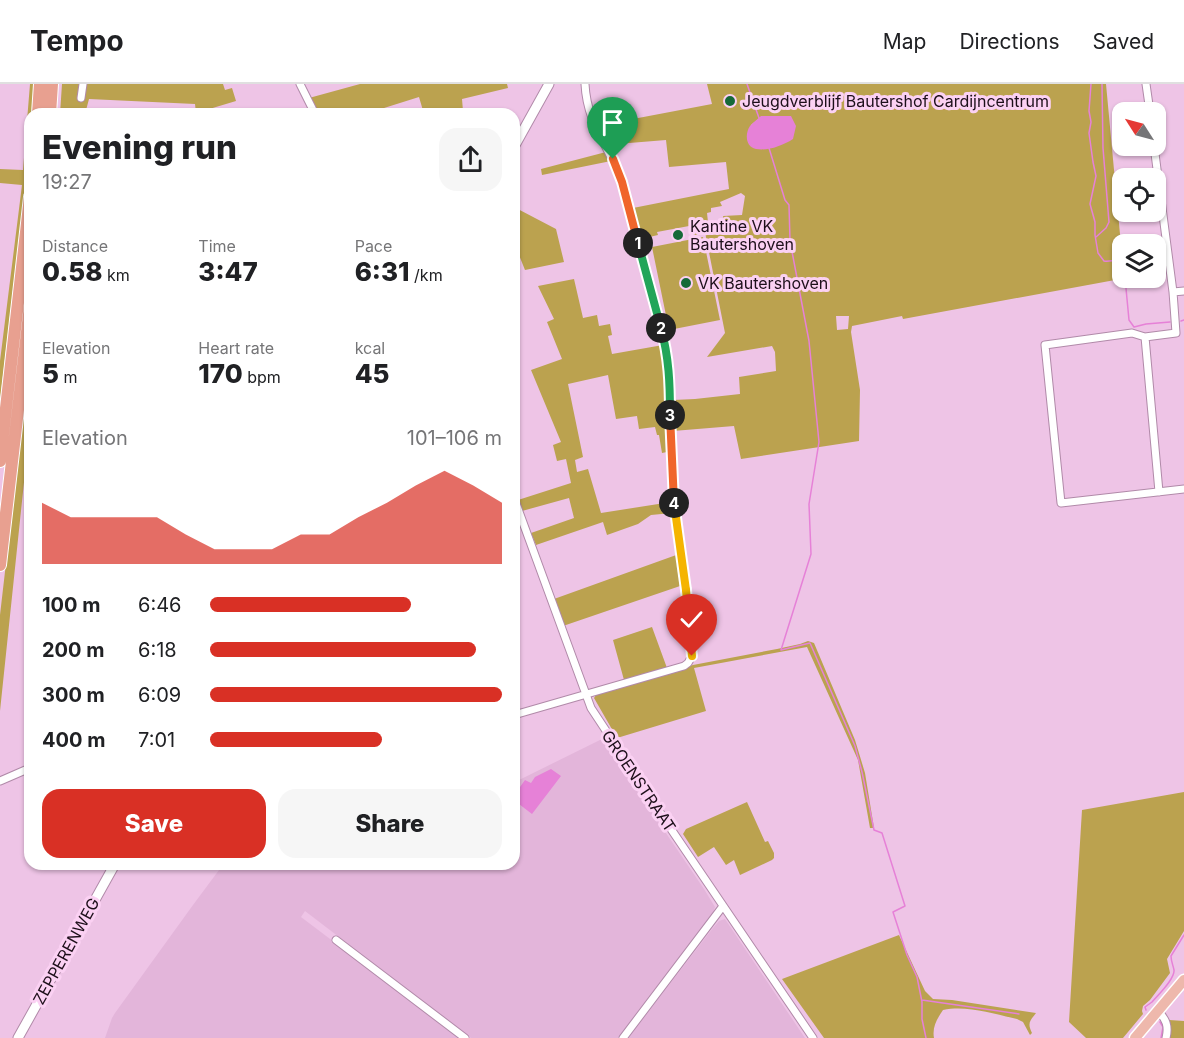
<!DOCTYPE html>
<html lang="en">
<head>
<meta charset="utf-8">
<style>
	:root { --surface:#fff; --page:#f6f6f6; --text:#202124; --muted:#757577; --line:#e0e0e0; --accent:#d93025 }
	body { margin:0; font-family:Inter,sans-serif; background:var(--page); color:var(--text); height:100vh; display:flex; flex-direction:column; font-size:22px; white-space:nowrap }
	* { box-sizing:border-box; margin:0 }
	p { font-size:20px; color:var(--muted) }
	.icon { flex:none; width:33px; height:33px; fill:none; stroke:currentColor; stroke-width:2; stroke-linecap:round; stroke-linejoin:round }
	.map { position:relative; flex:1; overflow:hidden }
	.sheet { position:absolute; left:24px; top:24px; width:496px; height:762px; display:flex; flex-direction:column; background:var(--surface); border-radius:18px; box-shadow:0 2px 4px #0004 }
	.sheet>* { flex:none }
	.needle { width:39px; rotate:306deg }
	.buttons { position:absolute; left:1112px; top:18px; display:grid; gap:12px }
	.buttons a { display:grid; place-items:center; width:54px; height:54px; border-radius:12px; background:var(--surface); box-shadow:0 2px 4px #0004; font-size:30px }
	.pin { position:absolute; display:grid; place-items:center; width:51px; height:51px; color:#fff; margin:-62px -26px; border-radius:50% 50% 50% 0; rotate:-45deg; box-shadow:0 0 6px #0007 }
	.pin .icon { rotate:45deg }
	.km { position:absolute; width:30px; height:30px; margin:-15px; border-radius:50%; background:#222; color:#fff; font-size:16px; line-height:30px; text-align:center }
	.round { display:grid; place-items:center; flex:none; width:63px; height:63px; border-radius:18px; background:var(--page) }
	.headline { display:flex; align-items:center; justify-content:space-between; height:102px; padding:0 18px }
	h1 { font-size:33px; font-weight:800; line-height:45px }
	.metrics { display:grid; grid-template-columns:repeat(3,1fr); gap:9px; height:102px; padding:6px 18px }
	.metrics div { display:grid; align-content:center }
	.metrics b { font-size:26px; font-weight:800 }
	.metrics small { font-size:16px; font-weight:400 }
	.metrics p { font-size:16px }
	.chart { height:168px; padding:12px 18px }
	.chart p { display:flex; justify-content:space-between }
	.chart svg { width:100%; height:108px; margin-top:6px; fill:var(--accent); opacity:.7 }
	.cta { display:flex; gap:12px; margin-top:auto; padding:12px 18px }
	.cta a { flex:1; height:69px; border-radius:18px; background:var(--accent); color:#fff; font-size:24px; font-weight:800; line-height:69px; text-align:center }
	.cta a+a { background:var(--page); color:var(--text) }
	ul { padding:0 18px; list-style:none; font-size:20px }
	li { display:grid; grid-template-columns:96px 72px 1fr; align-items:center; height:45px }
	li i { height:15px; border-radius:8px; background:var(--accent) }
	header { display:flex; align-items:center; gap:36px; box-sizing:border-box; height:84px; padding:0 30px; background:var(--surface); border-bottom:2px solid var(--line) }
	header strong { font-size:28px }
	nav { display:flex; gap:33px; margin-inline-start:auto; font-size:21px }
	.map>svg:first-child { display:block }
	.built { fill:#e3b5da }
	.green { fill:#bba24f; fill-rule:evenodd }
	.water { fill:#e681d7 }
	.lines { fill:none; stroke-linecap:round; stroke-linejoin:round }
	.stream { stroke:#e681d7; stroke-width:1.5 }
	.minor-casing { stroke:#b18aa9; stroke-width:9 }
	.tertiary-casing { stroke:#b18aa9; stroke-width:11 }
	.primary-casing { stroke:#fff; stroke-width:13 }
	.trunk-casing { stroke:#fff; stroke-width:14 }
	.minor { stroke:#fff; stroke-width:7 }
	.tertiary { stroke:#fff; stroke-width:9 }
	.primary { stroke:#eeb8ac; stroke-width:10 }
	.trunk { stroke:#e8a090; stroke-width:12 }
	.split-1-casing { stroke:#fff; stroke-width:12 }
	.split-2-casing { stroke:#fff; stroke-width:12 }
	.split-3-casing { stroke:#fff; stroke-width:12 }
	.split-4-casing { stroke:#fff; stroke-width:12 }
	.split-5-casing { stroke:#fff; stroke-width:12 }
	.split-6-casing { stroke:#fff; stroke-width:12 }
	.split-1 { stroke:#f0652b; stroke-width:8 }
	.split-2 { stroke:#22a559; stroke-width:8 }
	.split-3 { stroke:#22a559; stroke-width:8 }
	.split-4 { stroke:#f0652b; stroke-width:8 }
	.split-5 { stroke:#f5b400; stroke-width:8 }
	.split-6 { stroke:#f5b400; stroke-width:8 }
	.poi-dot { fill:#166939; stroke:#fbd1f3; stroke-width:2 }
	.labels { text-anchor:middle; stroke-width:6; stroke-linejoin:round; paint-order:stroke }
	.poi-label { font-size:16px; fill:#1d0f1a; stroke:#fbd1f3; text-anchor:start }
	.street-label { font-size:16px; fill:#1d0f1a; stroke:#fbd1f3 }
</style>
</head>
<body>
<header>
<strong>Tempo</strong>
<nav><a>Map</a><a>Directions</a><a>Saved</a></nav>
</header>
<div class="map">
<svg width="1184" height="954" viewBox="0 0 1184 954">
	<rect width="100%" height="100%" fill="#eec4e6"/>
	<path class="built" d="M602 655 704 805 715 823 713 829 618 954H471L305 827 301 833 461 954H105L112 934 115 929 193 821 222 782 262 785 284 780H514L515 698Z
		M725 835 805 954H628L713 844 719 837Z"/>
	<path class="green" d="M30 0H35L32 30H30L29 69 0 317V277L22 101 0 99V85L23 86Z
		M62 0H80L77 15H82L85 0H223L225 6 232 4 236 17 196 29 195 20 89 15 85 30H60Z
		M360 0H507L508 4 462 15 463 27 451 30H424L419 13 365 30H319L309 14Z
		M707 0H1106L1121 161 1114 187 1115 196 903 235 902 232 852 242 851 248 860 306 859 357 741 375 734 342 673 347V316L695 315 740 310 739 293 776 287 775 268 772 262 707 273 725 249 705 148 692 152 689 142 657 148 658 151 641 155 633 124 729 105 726 78 669 83 666 56 617 60 615 46 634 43 633 35 712 20ZM762 32 771 64 756 65 751 41ZM741 109 745 112 742 131 723 132 726 146 709 147 707 129 711 128V124L722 122 720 118ZM836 232H849L848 245 837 246Z
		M606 68 611 77 542 91 541 85Z
		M514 123 556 145 564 178 525 186 515 161Z
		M703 153 720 236 669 246 652 163Z
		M574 195 583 234 597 231 599 242 610 240 612 251 608 252 612 270 663 261 666 292 667 368 662 369 659 351H657L655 343 639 345 637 332 616 335 608 291 568 300 583 373 575 376 577 388 588 385 601 429 671 418 672 429 651 431 638 440 607 451 603 438 536 461 531 449 574 434 569 414 522 427 518 416 571 399 566 375 557 377 553 361 561 358 531 286 562 275 547 238 554 235 538 202Z
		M30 271V341L0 627V531Z
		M679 470 683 501 563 542 554 515Z
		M652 543 667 584 624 596 613 556Z
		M808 557 814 559 855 656 865 689 874 744H870L858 676 807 563 694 584 706 627 617 654 594 614 596 611 693 581 777 565 800 560Z
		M1184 708V847L1167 875 1170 889 1150 916 1143 922 1142 927 1143 930 1123 954H1086L1069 938 1082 726Z
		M747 718 765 758 768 757 774 769V774L772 776 740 791 734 776 726 781 714 763 698 773 683 750 686 745Z
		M899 851 925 907 933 915 952 916 1036 929C1030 937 1027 939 1032 949L1030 951 1023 938 1017 935C994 930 967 921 943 926 937 935 932 943 934 954H824L782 895Z
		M1169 936 1184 937V954H1167Z"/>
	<path class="water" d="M761 32H791L796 42 793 55C782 62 768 67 756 65 745 63 745 49 750 42 753 38 758 35 761 32Z
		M551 685 561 692 532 730 515 717V710L525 696 531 699 535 693Z"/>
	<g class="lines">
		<path class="stream" d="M747 0 759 34
			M1091 0 1089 27 1091 38 1089 49 1093 78 1096 92 1090 120 1095 138V151L1098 169 1104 177C1110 178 1117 175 1122 177
			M769 64 785 116 789 121 790 157 809 257 819 358 809 420 811 470 781 566 810 559 855 662 862 688 874 746 882 749 905 822 893 828 907 871 917 893 922 918V935L926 954
			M1096 153 1106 144 1109 138 1103 64 1102 0
			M1125 194 1129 236 1134 243 1146 240 1170 238
			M1181 237 1184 236
			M922 916 1019 930
			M1146 926 1145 923 1152 918C1158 911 1175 895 1174 886 1173 881 1171 877 1171 872L1184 851
			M1160 938 1163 943 1161 954"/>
		<defs>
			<path id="minor" d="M300 0 315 30
				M1146 0 1150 28
				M81 14 83 0
				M1154 62 1173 208 1176 249 1145 253 1132 249 1045 261 1061 419 1184 405
				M1173 208 1184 207
				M1145 253 1159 408
				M514 414 591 624 673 748 813 954
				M514 631 684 582 688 579 692 572 685 499 673 407 670 358V302L667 268 622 98C609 61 587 41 585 0
				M0 697 30 684
				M336 856 465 954
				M1158 927C1166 935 1169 942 1166 954
				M623 954 723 822"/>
			<path id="tertiary" d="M514 63 549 0
				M18 954 115 780"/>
			<path id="primary" d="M1135 954 1184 896"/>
			<path id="trunk" d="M38 30 40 0
				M50 30 52 0
				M0 377 30 113
				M0 481 30 222"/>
		</defs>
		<use href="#minor" class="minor-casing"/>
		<use href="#tertiary" class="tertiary-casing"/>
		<use href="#primary" class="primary-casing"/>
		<use href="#trunk" class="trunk-casing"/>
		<use href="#minor" class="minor"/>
		<use href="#tertiary" class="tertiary"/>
		<use href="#primary" class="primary"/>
		<use href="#trunk" class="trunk"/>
	</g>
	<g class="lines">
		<defs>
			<path id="split-1" d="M613 75 622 98 638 159"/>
			<path id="split-2" d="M638 159 661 244"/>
			<path id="split-3" d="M661 244C669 274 670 299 670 331"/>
			<path id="split-4" d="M670 331 674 419"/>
			<path id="split-5" d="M674 419 686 506"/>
			<path id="split-6" d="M686 506 692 572"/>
		</defs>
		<use href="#split-1" class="split-1-casing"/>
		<use href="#split-2" class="split-2-casing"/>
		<use href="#split-3" class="split-3-casing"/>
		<use href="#split-4" class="split-4-casing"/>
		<use href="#split-5" class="split-5-casing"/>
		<use href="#split-6" class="split-6-casing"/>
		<use href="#split-1" class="split-1"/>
		<use href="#split-2" class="split-2"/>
		<use href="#split-3" class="split-3"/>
		<use href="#split-4" class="split-4"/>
		<use href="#split-5" class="split-5"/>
		<use href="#split-6" class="split-6"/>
	</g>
	<g class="poi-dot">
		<circle cx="730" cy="17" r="6"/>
		<circle cx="678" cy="151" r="6"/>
		<circle cx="686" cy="199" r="6"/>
	</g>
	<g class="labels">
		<g class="poi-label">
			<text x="742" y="23">Jeugdverblijf Bautershof Cardijncentrum</text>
			<text x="690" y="148">Kantine VK<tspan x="690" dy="18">Bautershoven</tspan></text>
			<text x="698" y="205">VK Bautershoven</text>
		</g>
		<g class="street-label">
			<text transform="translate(639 697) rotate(56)" y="6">GROENSTRAAT</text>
			<text transform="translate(66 867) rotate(-61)" y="6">ZEPPERENWEG</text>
		</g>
	</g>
</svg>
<div class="buttons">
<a><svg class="needle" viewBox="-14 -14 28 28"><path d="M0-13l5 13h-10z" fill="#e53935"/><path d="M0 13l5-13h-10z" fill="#757577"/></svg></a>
<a><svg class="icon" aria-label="locate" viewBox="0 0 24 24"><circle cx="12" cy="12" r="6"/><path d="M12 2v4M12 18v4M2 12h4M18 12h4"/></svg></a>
<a><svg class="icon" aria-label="layers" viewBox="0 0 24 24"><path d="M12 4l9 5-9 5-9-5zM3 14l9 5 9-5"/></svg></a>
</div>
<div class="pin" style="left:613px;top:75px;background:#1e9e55"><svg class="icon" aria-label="arrive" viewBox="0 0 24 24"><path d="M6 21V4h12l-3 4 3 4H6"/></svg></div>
<div class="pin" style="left:692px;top:572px;background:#d93025"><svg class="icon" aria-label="check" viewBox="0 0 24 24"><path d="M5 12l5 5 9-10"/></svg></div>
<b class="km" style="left:638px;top:159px">1</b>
<b class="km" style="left:661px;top:244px">2</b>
<b class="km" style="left:670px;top:331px">3</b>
<b class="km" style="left:674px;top:419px">4</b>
<section class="sheet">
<div class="headline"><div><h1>Evening run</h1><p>19:27</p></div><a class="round"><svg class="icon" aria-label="share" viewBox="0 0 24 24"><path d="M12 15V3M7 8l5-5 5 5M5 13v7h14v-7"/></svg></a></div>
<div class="metrics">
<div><p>Distance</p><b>0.58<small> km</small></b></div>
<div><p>Time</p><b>3:47</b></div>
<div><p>Pace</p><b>6:31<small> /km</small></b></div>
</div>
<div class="metrics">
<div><p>Elevation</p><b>5<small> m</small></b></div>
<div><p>Heart rate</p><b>170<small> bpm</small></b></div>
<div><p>kcal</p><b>45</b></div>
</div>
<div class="chart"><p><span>Elevation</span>101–106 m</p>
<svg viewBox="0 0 160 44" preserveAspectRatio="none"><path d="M0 44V19L10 25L20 25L30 25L40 25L50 32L60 38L70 38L80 38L90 32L100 32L110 25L120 19L130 12L140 6L150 12L160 19V44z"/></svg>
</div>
<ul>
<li><b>100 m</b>6:46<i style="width:69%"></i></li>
<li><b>200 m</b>6:18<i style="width:91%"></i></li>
<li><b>300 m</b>6:09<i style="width:100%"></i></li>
<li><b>400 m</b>7:01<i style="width:59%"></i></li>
</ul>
<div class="cta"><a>Save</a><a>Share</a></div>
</section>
</div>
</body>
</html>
